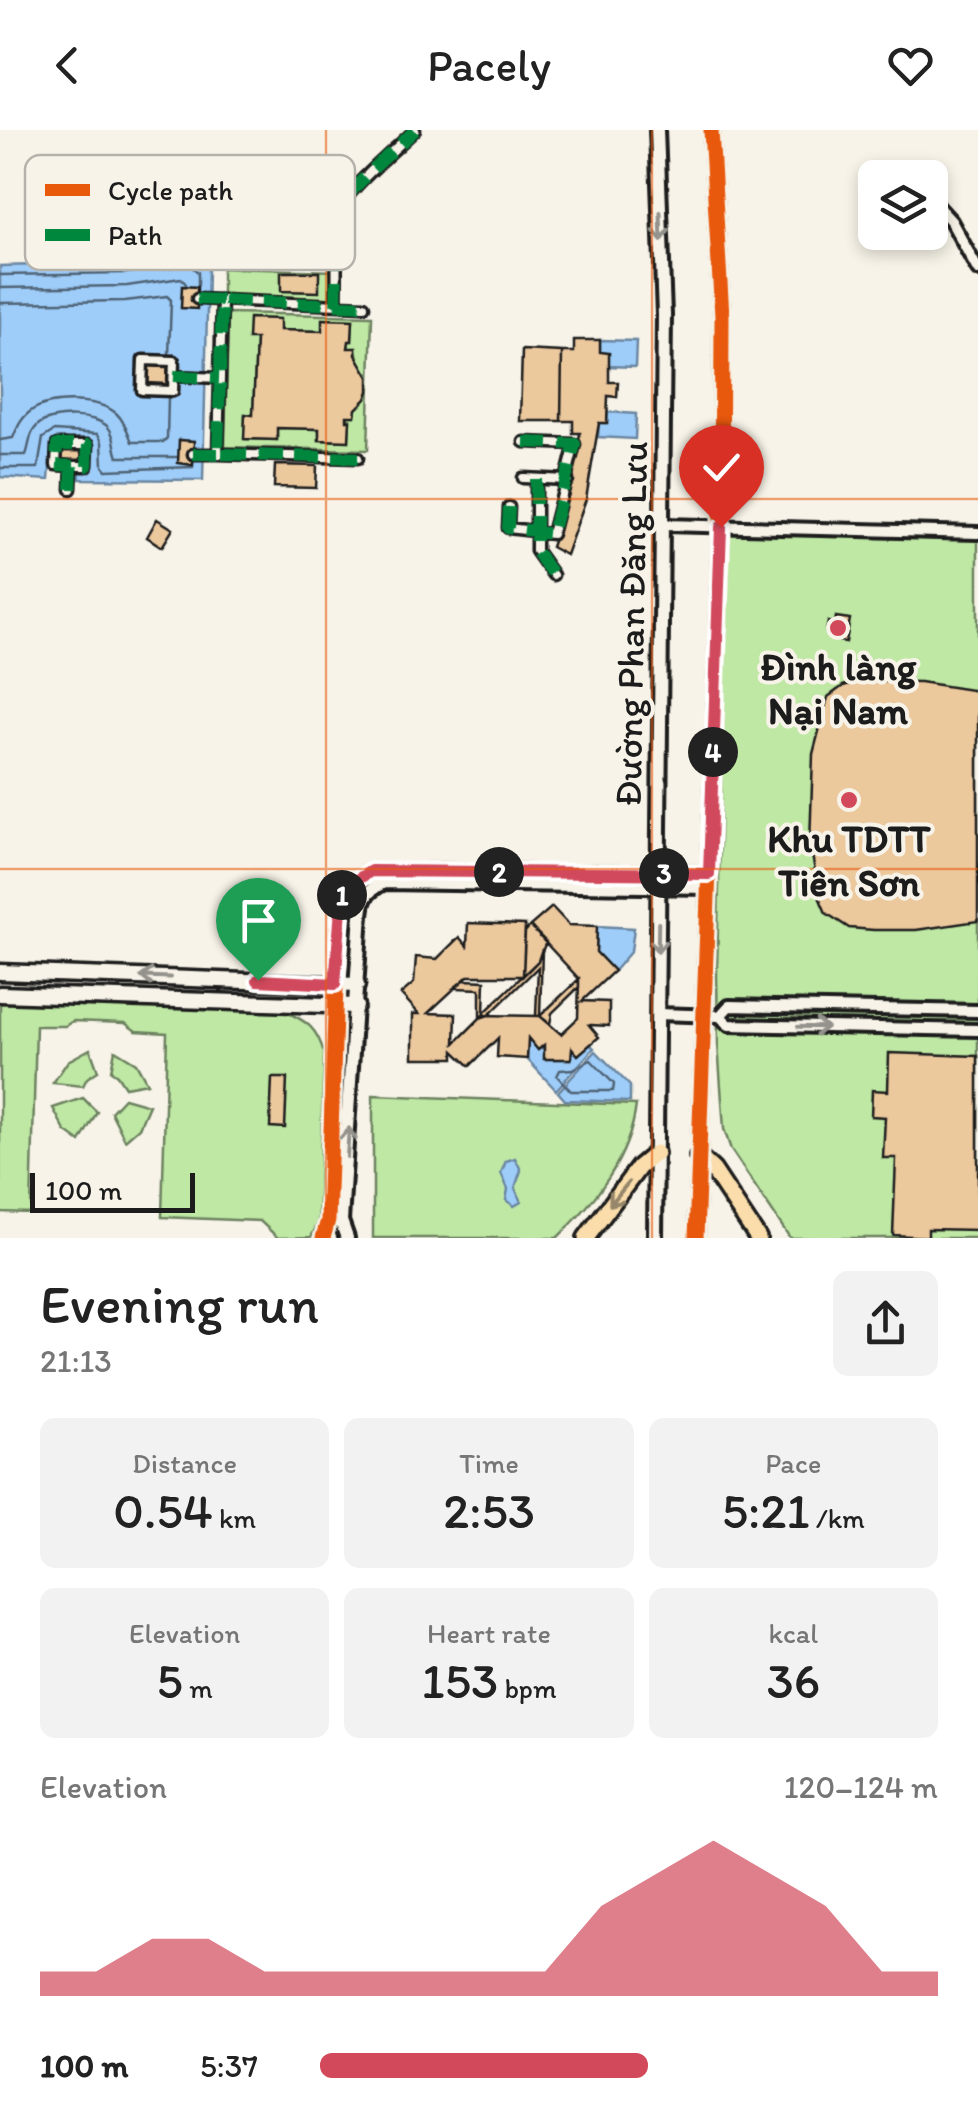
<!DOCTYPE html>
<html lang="en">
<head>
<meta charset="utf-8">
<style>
	:root { --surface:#fff; --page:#f2f2f2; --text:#222; --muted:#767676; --accent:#d1495b }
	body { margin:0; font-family:Itim,sans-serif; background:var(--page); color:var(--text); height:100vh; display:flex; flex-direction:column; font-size:38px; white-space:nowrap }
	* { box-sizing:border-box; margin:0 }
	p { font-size:32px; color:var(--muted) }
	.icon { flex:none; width:55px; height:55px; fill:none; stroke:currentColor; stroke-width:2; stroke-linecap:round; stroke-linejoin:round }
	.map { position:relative; height:1108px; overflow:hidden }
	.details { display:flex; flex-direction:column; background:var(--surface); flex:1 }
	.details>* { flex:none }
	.tools { position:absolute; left:858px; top:30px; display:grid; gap:20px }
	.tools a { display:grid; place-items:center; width:90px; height:90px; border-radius:15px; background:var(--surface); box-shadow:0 5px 15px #0003; font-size:50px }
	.scale { position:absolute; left:30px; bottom:25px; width:165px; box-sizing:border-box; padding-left:10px; border:5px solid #1c1c1c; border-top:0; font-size:28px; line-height:35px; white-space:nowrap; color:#1c1c1c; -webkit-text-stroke:8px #f7f3e8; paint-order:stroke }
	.pin { position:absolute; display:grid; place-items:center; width:85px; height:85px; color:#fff; margin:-102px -42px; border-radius:50% 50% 50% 0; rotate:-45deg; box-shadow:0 0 10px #0007 }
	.pin .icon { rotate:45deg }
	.km { position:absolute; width:50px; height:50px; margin:-25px; border-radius:50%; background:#222; color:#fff; font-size:28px; line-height:50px; text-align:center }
	.round { display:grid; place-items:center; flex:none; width:105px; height:105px; border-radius:15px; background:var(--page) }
	.headline { display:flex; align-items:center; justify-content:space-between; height:170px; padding:0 40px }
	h1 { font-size:55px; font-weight:600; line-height:75px }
	.metrics { display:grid; grid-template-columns:repeat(3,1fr); gap:15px; height:170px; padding:10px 40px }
	.metrics div { display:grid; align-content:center; border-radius:15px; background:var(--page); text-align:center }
	.metrics b { font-size:50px; font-weight:600 }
	.metrics small { font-size:28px; font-weight:400 }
	.metrics p { font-size:28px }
	.chart { height:280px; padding:20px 40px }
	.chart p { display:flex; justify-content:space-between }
	.chart svg { width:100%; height:180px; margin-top:10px; fill:var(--accent); opacity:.7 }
	ul { padding:0 40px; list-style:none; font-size:32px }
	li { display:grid; grid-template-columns:160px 120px 1fr; align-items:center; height:75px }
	li i { height:25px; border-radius:12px; background:var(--accent) }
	header { display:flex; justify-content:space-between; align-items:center; height:130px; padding:0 40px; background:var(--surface); font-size:45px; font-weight:600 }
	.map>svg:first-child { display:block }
	.green { fill:#bee8a4; stroke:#6d8260; stroke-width:2.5; fill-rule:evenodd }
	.water { fill:#9ecdfa; stroke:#6a86a1; stroke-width:2.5 }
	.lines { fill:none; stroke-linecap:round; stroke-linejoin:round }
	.shore { stroke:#506375; stroke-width:2.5 }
	.building { fill:#ecc89d; stroke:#1c1c1c; stroke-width:2.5 }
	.pedestrian-casing { stroke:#1c1c1c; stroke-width:15 }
	.minor-casing { stroke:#1c1c1c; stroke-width:18 }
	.tertiary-casing { stroke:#1c1c1c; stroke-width:20 }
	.secondary-casing { stroke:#1c1c1c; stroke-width:21 }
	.primary-casing { stroke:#1c1c1c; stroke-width:22 }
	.pedestrian { stroke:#f7f3e8; stroke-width:8 }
	.minor { stroke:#f7f3e8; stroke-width:10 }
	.tertiary { stroke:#f7f3e8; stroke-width:12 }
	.secondary { stroke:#f7f3e8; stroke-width:14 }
	.primary { stroke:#faddab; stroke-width:15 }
	.quiet { stroke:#00873e; stroke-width:12; stroke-dasharray:25 12; stroke-linecap:butt }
	.cycleway-casing { stroke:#f7f3e8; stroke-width:21 }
	.cycleway { stroke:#e8590c; stroke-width:15 }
	.oneway { stroke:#94928c }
	.oneway2 { stroke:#96866b }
	.route-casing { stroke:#fff; stroke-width:20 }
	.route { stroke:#d1495b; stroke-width:12 }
	.grid { fill:none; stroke:#e8590c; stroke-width:2.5; stroke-opacity:0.55 }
	.poi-dot { fill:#d1495b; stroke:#f7f3e8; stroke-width:4 }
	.labels { text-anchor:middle; stroke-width:8; stroke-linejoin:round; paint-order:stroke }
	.street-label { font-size:38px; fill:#1c1c1c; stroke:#f7f3e8 }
	.poi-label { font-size:38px; font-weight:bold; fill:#1c1c1c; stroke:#f7f3e8 }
	.key { fill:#f7f3e8; stroke:#b5b2ab; stroke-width:2.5 }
	.key-label { font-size:28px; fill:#1c1c1c }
</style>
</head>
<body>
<header><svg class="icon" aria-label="back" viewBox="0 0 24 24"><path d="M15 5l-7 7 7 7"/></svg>Pacely<svg class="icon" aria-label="heart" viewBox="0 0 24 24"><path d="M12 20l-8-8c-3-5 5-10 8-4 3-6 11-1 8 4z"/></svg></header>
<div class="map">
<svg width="978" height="1108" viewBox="0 0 978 1108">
	<rect width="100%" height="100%" fill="#f7f3e8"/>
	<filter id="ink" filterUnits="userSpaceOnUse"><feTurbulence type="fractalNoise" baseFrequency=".01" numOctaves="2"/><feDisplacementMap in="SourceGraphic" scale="20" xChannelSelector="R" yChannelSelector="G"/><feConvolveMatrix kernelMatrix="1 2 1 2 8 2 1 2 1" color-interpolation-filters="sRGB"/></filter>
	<g filter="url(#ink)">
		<path class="green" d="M222 138 336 141V170L222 166Z
			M228 183 372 186 368 320 225 317ZM323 189 353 190 352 211H349L348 218 356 219C359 242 382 258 356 279L355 286H347L350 291 349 311 319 310V299L277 298V310L245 309V285H253L256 209 249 208 280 200 322 201Z
			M727 402 978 408V1108H790L731 1020 724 999 718 914 717 842Z
			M0 871 284 881C307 891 317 898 324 923L318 1093 311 1107 278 1108 260 1091 162 1087 167 903 136 901 125 893 73 891 65 896H36L31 1083 0 1082Z
			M90 919 98 941 87 948 83 956 53 953 68 931Z
			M115 920 136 933 147 953 125 957 117 945 111 941Z
			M373 965 636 975C630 1028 595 1072 557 1108H373Z
			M83 968 97 982 80 1012 65 1001 53 978Z
			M124 968 149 975 139 998 125 1010 111 982Z"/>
		<path class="water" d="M197 123 208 139 203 350 80 349 79 339H92V311H52L49 350 0 347V136L125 133Z
			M600 210 636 211 635 237 608 236 609 223 600 222Z
			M608 282 636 284 635 309 598 307 599 293H607Z
			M597 796 634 798 631 821 614 841 596 822Z
			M528 908 538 920 543 916 545 929H571L572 918 578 925 590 914 594 918 556 960 527 929Z
			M596 921 630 956V972L565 970 558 962Z
			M515 1028 521 1040 515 1058 521 1072 514 1076 506 1070 508 1059 501 1043 506 1031Z"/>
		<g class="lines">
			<path class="shore" d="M0 145 126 143 190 135 198 142V155
				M0 158 127 156 181 148 186 154
				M0 173 125 171 167 166 171 170 169 225
				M0 310 13 308C17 298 21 288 31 281 50 267 99 268 117 284 125 292 128 302 132 312H163L167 308 168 267
				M0 325H26C30 315 29 303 38 295 51 283 96 284 108 297 116 306 114 318 118 327H176
				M0 338H38L43 308 54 301 98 304 102 312 103 336 106 340 193 337
				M591 930 614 954 613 961H571L557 946 560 940 573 939Z"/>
		</g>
		<path class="building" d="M281 142H319V162L281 161Z
			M182 156 197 157V179L181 178Z
			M249 188 280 189V200L322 201V189L353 190 352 211H349L348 218H356V225L369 247V261L366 269 356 279 355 286H347V290H350L349 311 319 310V299L277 298V310L244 309 245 284 253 285 256 209H248Z
			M574 210H600V222L609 223V252H618L617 267 608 266 607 293H599L586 369 566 425 551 417 572 354 580 303H573V291H561L562 222H574Z
			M522 220 562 222 561 291H520Z
			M148 235 168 236 167 254 147 253Z
			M179 310 194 311 193 335 178 333Z
			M59 317H86L85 334 58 333Z
			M275 335 317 336 316 358 274 357Z
			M157 389 173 399 162 417 147 407Z
			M836 487 850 489 846 512 832 510 833 503 826 502 828 492 835 493Z
			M861 551 920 552 978 561V791L916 800H874L849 798 826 783 820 769 810 714 813 624 828 567 843 556Z
			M552 777 569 795 597 796 596 822 614 841 582 871 609 872V896L589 895 599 907 578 925 572 918 571 929H544V915L538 920 528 908 527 929 497 927 498 908 470 936 454 921V928H413V884H419L401 864 414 853 416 827 437 829 459 807 467 816 468 793 525 795 523 846H468L428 883 456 884 455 913 483 885 540 886 561 904 578 888 579 849 530 796Z
			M530 796 546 812 538 831 523 846 525 802Z
			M542 819 540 886H536L538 837 489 885 480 888V859L454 858 464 850 485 851 484 883 538 831Z
			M579 849V857L552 883 550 894 540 886Z
			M889 923 978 926V1100L928 1099V1107L893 1105 896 1028H883L885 987 871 986 872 960 888 961Z
			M272 948H287L285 998 270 997Z"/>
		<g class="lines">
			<defs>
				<path id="pedestrian" d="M197 169 222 170
					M336 175C338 143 333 104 344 73 349 58 401 14 415 0
					M143 230 174 231 173 261 142 260Z
					M174 246 219 248
					M524 312 575 314 552 404 534 402
					M193 324H218
					M358 328 218 324 222 170 364 176
					M523 348 568 350
					M536 349V421L553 445
					M71 359 72 336H87L88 315H57L56 335 72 336
					M509 377 508 398 534 401"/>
				<path id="minor" d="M911 47 912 48
					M930 68 951 91 978 140
					M663 395 978 403
					M657 884 720 886 729 895 978 900
					M720 886 729 876 978 881"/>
				<path id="tertiary" d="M323 1108 328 1090 338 797C342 769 347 744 381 740L709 744
					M347 1108 341 1091 360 798C362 774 360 764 384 752L708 757
					M655 1108 664 185 657 0
					M696 1108 721 397 722 186 711 0"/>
				<path id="secondary" d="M0 842 357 855
					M0 864 356 876"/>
				<path id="primary" d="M698 1026 713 1040 758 1108
					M586 1108 639 1037 656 1023"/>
			</defs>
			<use href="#pedestrian" class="pedestrian-casing"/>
			<use href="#minor" class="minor-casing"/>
			<use href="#tertiary" class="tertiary-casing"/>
			<use href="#secondary" class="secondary-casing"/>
			<use href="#primary" class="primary-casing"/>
			<use href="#pedestrian" class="pedestrian"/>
			<use href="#minor" class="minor"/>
			<use href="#tertiary" class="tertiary"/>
			<use href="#secondary" class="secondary"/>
			<use href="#primary" class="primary"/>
			<path class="quiet" d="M197 169 222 170
				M336 175C338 143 333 104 344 73 349 58 401 14 415 0
				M174 246 219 248
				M524 312 575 314 552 404 534 402
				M193 324H218
				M358 328 218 324 222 170 364 176
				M536 349V421L553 445
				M71 359 72 336H87L88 315H57L56 335 72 336
				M509 377 508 398 534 401"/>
			<defs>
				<path id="cycleway" d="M323 1108 328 1090 338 797C342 769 347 744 381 740L709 744
					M696 1108 721 397 722 186 711 0"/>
			</defs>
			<use href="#cycleway" class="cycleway-casing"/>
			<use href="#cycleway" class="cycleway"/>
		</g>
		<defs><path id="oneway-shaft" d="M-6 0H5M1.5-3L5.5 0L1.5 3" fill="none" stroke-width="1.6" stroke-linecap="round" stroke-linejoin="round" transform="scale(2.5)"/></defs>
		<g class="oneway">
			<use href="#oneway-shaft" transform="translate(661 97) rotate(88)"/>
			<use href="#oneway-shaft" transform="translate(658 808) rotate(91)"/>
			<use href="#oneway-shaft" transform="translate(155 847) rotate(-178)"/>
			<use href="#oneway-shaft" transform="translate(813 897) rotate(1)"/>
			<use href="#oneway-shaft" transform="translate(348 1012) rotate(-86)"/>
		</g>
		<use class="oneway2" href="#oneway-shaft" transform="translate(619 1064) rotate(129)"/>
	</g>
	<g class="lines" filter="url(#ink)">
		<defs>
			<path id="route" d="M258 850 335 854 342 766 350 754 371 741 709 744 721 397"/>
		</defs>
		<use href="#route" class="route-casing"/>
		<use href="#route" class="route"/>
	</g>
	<path class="grid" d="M326 0V1108M652 0V1108M0 369H978M0 739H978"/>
	<g class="poi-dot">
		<circle cx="838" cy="498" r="10"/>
		<circle cx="849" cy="670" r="10"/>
	</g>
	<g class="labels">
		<g class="street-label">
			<text transform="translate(631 494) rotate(-89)" y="13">Đường Phan Đăng Lưu</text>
		</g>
		<g class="poi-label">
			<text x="838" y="550">Đình làng<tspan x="838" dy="44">Nại Nam</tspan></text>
			<text x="849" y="722">Khu TDTT<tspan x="849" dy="44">Tiên Sơn</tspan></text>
		</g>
	</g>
	<rect x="25" y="25" width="330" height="115" rx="15" class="key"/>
	<rect x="45" y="54" width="45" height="12" fill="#e8590c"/>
	<rect x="45" y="99" width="45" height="12" fill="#00873e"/>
	<g class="key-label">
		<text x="108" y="70">Cycle path</text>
		<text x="108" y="115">Path</text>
	</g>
</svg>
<div class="tools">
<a><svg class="icon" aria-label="layers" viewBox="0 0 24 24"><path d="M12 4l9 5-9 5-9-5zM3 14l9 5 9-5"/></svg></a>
</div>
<div class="scale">100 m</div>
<div class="pin" style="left:258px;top:850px;background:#1e9e55"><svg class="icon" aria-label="arrive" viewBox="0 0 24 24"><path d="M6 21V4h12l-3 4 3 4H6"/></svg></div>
<div class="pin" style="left:721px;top:397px;background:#d93025"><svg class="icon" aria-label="check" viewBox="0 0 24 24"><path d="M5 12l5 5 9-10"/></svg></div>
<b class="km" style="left:342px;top:765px">1</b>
<b class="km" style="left:499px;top:742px">2</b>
<b class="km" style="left:664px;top:743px">3</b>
<b class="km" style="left:713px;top:622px">4</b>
</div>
<section class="details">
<div class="headline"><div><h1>Evening run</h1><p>21:13</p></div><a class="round"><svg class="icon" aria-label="share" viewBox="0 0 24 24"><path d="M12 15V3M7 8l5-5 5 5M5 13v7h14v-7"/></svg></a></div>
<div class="metrics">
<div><p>Distance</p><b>0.54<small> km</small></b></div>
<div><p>Time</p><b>2:53</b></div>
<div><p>Pace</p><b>5:21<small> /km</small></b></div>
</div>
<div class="metrics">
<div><p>Elevation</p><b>5<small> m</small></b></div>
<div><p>Heart rate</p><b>153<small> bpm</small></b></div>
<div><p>kcal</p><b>36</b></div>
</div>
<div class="chart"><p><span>Elevation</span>120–124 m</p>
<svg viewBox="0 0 160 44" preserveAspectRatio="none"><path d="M0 44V38L10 38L20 30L30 30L40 38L50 38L60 38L70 38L80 38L90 38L100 22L110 14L120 6L130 14L140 22L150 38L160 38V44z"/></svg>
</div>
<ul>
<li><b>100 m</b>5:37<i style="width:53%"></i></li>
</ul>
</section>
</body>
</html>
